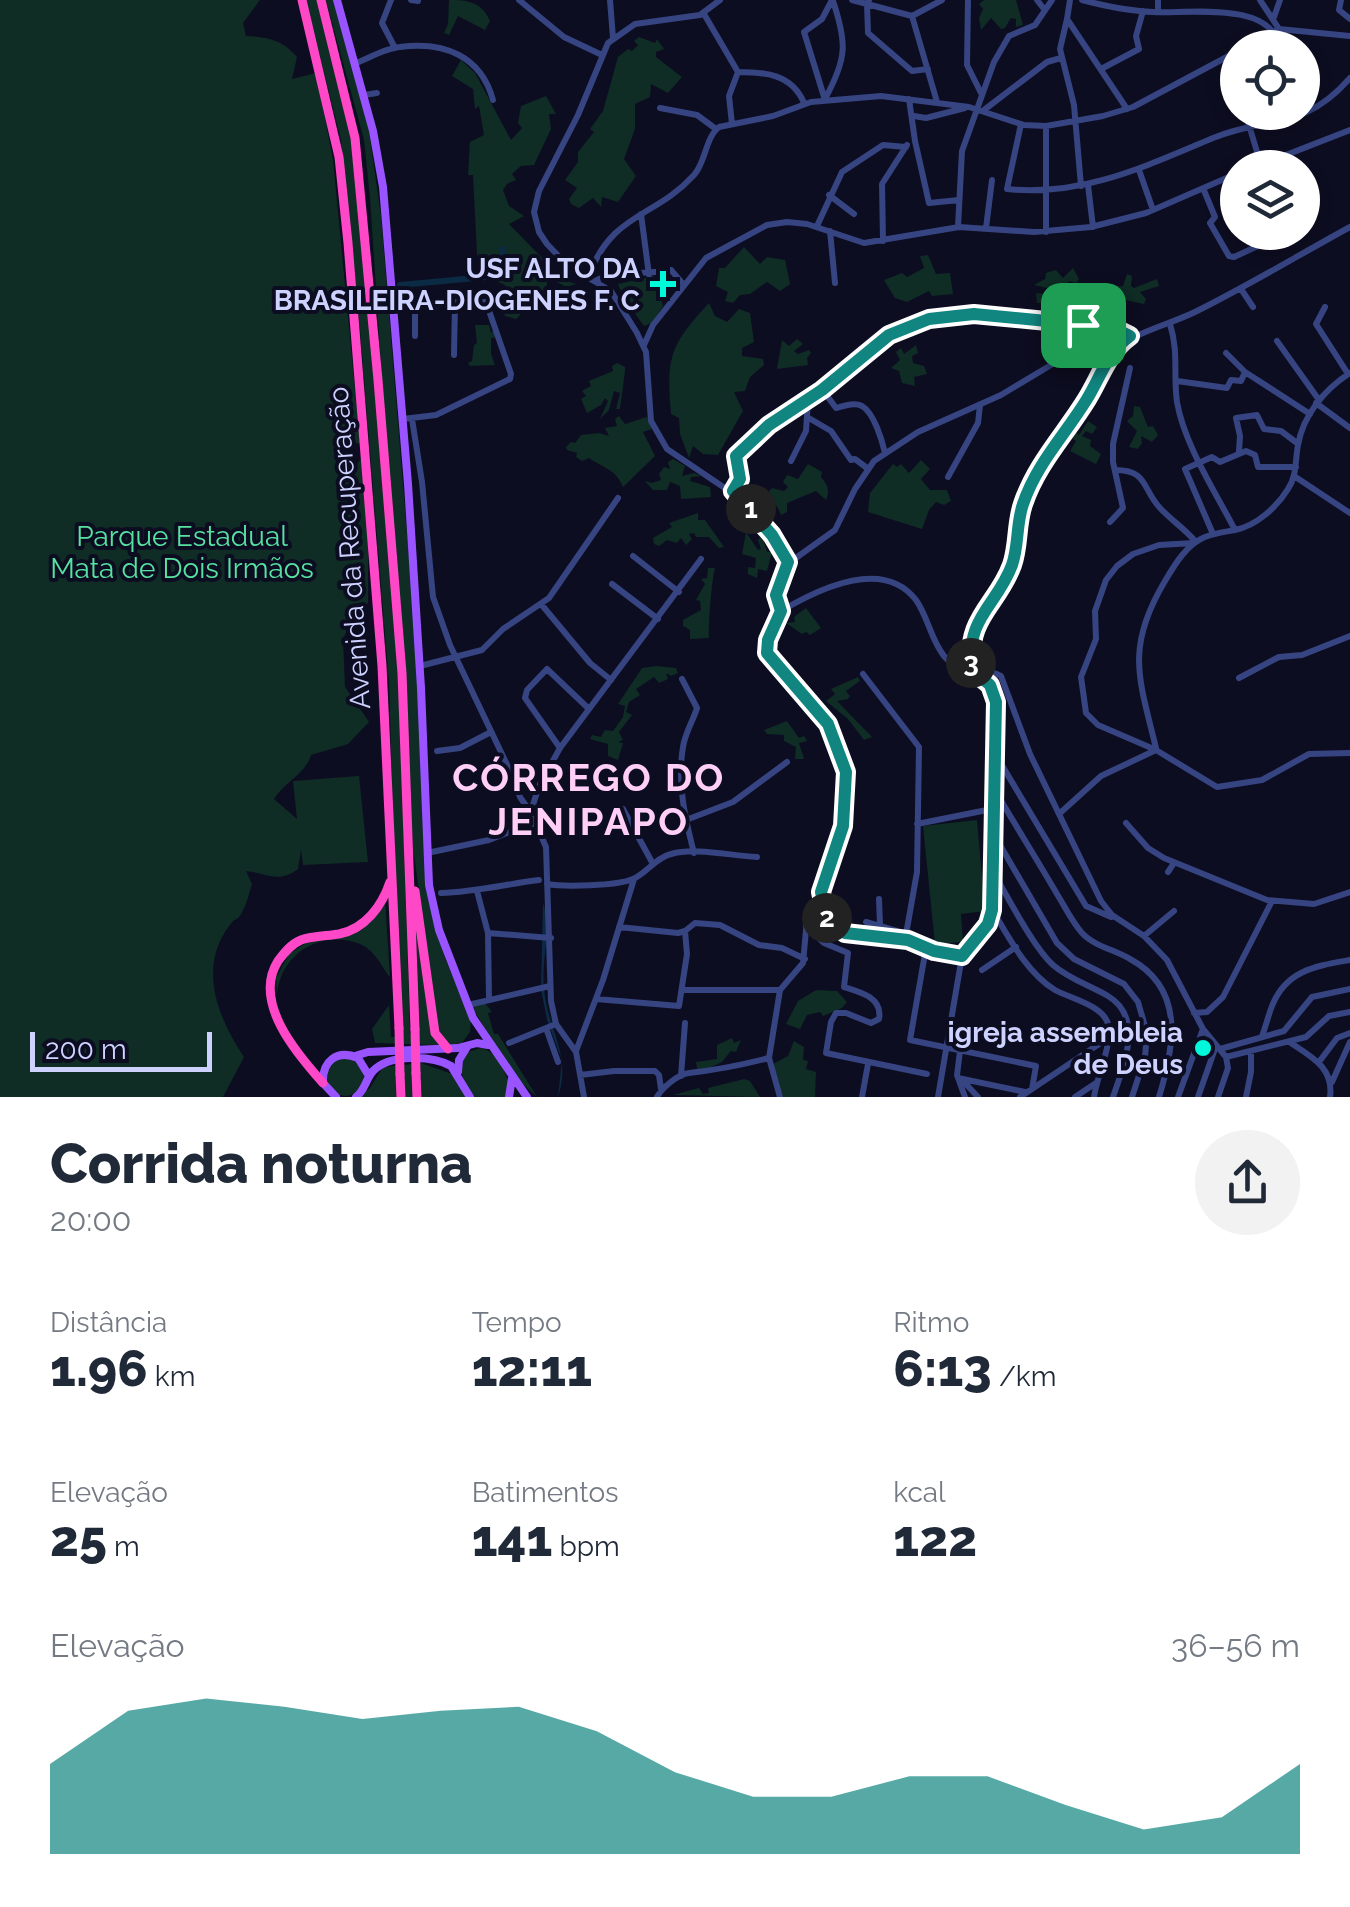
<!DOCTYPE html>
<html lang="pt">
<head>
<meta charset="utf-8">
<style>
	:root { --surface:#fff; --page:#f2f2f3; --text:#1f2937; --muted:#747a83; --accent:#118681 }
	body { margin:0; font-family:Raleway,sans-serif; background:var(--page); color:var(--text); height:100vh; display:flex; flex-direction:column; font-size:38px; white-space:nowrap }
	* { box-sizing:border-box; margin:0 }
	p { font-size:32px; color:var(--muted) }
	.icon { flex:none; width:55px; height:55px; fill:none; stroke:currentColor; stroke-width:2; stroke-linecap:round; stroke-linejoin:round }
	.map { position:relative; height:1097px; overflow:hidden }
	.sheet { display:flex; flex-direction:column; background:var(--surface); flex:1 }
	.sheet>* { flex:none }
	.buttons { position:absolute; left:1220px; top:30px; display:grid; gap:20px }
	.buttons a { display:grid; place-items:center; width:100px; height:100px; border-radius:50%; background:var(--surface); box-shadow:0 5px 15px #0003; font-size:50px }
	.scale { position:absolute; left:30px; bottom:25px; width:182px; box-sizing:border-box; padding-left:10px; border:5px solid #cdd2ff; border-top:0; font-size:28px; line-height:35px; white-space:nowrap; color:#cdd2ff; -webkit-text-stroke:8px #0d0d21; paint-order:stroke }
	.pin { position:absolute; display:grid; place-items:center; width:85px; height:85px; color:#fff; margin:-42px; border-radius:20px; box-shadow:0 5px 15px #0006 }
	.km { position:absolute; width:50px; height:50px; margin:-25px; border-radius:50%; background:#222; color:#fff; font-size:28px; line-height:50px; text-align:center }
	.round { display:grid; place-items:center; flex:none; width:105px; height:105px; border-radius:52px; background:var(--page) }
	.overview { display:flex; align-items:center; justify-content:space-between; height:170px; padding:0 50px }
	h1 { font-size:55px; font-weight:800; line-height:75px }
	.metrics { display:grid; grid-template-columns:repeat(3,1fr); gap:15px; height:170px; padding:10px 50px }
	.metrics div { display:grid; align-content:center }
	.metrics b { font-size:50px; font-weight:800 }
	.metrics small { font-size:28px; font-weight:400 }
	.metrics p { font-size:28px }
	.chart { height:280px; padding:20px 50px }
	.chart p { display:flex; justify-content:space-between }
	.chart svg { width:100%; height:180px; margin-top:10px; fill:var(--accent); opacity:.7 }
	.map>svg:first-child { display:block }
	.green { fill:#0f2c25 }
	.water { fill:#0a2b43 }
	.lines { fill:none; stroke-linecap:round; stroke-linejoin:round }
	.canal { stroke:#0a2b43; stroke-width:6 }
	.minor { stroke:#364482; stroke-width:6 }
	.major { stroke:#9a54ff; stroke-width:8 }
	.highway { stroke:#ff48c7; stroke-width:9 }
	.highway-bridge { stroke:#ff48c7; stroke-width:9 }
	.route-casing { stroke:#fff; stroke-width:20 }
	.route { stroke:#118681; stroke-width:12 }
	.poi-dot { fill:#00f8db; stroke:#0d0d21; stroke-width:4 }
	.labels { text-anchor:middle; stroke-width:8; stroke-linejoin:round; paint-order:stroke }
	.poi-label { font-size:28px; font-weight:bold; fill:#cdd2ff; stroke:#0d0d21; text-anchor:end }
	.park-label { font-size:28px; fill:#56e2a1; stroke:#0d0d21 }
	.street-label { font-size:28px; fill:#cdd2ff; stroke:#0d0d21 }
	.district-label { font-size:38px; font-weight:bold; letter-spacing:2.5px; fill:#ffcff8; stroke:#0d0d21 }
</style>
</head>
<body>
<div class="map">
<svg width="1350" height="1097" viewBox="0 0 1350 1097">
	<rect width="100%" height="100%" fill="#0d0d21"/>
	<path class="green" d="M0 0H260L243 23 246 36C268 37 283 40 297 57L292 79 316 73 333 159 360 443 349 444 356 465 361 459 368 529V603L355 613 343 639 345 687 369 722 348 744 311 755C305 775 285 781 274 799L297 819 293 781 359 776 368 862 303 865 301 850 298 869C279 884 266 873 246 871L252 884C249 894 246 906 241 914 236 922 235 917 230 925 197 967 218 1018 244 1057L223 1097H0Z
		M306 0H318L351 140 367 291 399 683 410 1035 418 1027 410 869 430 1022 438 1045 375 1043 372 1029 389 1005 391 1037H400L389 683 361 340 341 140Z
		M326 0H333L367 117 381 216 415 631 427 887 445 958 471 1022 470 1032 462 1043 449 1045 438 1031 413 847 370 198 364 140Z
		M449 0C468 0 482 2 490 21L485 30 458 16 449 35 444 33 448 24Z
		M984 0H1016L1023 25 1016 27V19L1011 18 1005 28 1001 29 991 18 981 30 979 18 983 9 979 4Z
		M639 37 655 43 657 39 664 49 656 52V57L682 77 668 93 651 84 650 97 635 104V129L624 159 636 176 618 202 602 197 601 207 593 198 579 208 571 204 569 199 577 188 565 180 578 162V152L594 132 590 129 603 111 618 57 628 49 632 51 638 45 634 41Z
		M461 60 475 73 511 140 522 128 518 123 521 106 546 96 556 114H549L551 129 534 165 521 166 512 174 516 180 507 184 503 190 509 206 524 216 509 224 556 272 555 277 576 284 566 287 548 277 546 290 516 319 505 316 500 299 508 298 505 285 478 273 473 175H468L470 142 484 135 479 106 475 109 473 89 452 76Z
		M744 247 760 264 767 257 785 260 790 284 780 291 767 282 750 294 740 295 733 303 725 301 728 292 716 286 719 268H725Z
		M928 255 936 274 950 273 953 294 932 296 929 291 907 302 895 298 884 280 902 273 907 277 924 268 920 256Z
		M1073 268 1079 279 1076 283 1070 281 1060 287 1061 293 1050 298 1049 303H1037L1036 293 1046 294 1047 288 1034 285 1045 279 1046 273 1056 270 1063 278Z
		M1127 274 1132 276 1131 286 1134 288 1157 279 1159 286 1140 292 1146 299 1144 304 1112 297 1099 298 1101 288 1123 286Z
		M654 276 663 306 652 323 644 326 624 298 618 284Z
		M709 303 715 316 727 322 739 309 750 313 754 342 742 348V356L763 359 764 365 750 377 745 391 734 392 743 411 718 455 703 454 693 446 689 458 680 434 679 418 671 414C666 357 670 345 709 303Z
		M475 325H489L491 333 494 330 497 337 491 338V354L495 365 470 366 468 363 472 361 474 345 477 343Z
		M797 339 803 344 794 351 798 354 809 350 811 353 807 358 808 365 777 369 782 340 789 346Z
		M916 345 918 353 912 356 913 363 924 366 927 374 914 377 915 386 902 383 899 371 891 368 900 360 896 352 901 348 904 354Z
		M617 363 625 367V371L620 409H616L620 393 614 391 609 410 600 419 608 401 605 398 601 405 587 413 581 399 586 396 582 391 591 386 589 381 613 371 612 366Z
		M1134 406 1140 407 1148 427 1153 426 1158 435 1152 442 1141 436 1142 443 1138 449 1129 447 1137 431 1127 421 1133 416Z
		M619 416 625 424 647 417 652 429 643 432 655 456 623 487C616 469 603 468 589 458L582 461 576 457 577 453 567 450 566 447 571 442 575 443 581 435 599 433 609 436 605 428 617 426 615 419Z
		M1088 421 1097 427 1092 434 1086 431 1082 436 1091 440 1090 446 1101 454 1096 464 1070 451 1076 441 1064 433 1069 426 1079 435Z
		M673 459 685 466 682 476 694 473 702 476 691 477 690 481 710 487 711 497 681 499 680 486 670 482 667 490H653L645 481 652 483 661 480 659 474 664 467 670 469 668 462Z
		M921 460 930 469 921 479 930 490H947L951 501 944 505 936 502 929 510 922 529 868 512 870 493 893 464 897 467 901 464 909 473Z
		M808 464 822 472 821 477C828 485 830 490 826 500L816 491 787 503V512L781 515 777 506 771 508 764 497 756 502 755 491 766 495 772 488 784 491 788 487 783 482 787 475 798 479Z
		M698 513V520H705L724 547 719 548 709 537H696L694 533 689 534 692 539 686 545 681 538 677 543 667 540 659 546 654 544 653 538 672 527 669 523Z
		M746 532 758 550 761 549 758 540 765 533 770 539 764 542 767 552H772L767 571 758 569 757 578 748 574V567L755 568 756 558 742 554Z
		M708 568H715C712 579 708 623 709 638L690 639V630L683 626V620L701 610 700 601 696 600 705 584 701 579 707 578Z
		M806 608 821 628 810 635 806 632 802 634 786 623 795 622 794 617Z
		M657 666 676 668 678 673 671 676 666 673 668 679 659 683 654 677 636 689 640 695 629 702 626 712 632 715 619 732 623 740 618 742 623 743 618 760 608 756V744L590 739 592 735 601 737 605 730 613 731 623 717 625 706 618 704 642 668Z
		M858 677 860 681 846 691 850 696 848 699 837 701 872 737 864 740 848 719 826 701 835 694 831 689Z
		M787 721 799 738 804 736 807 741 799 743 804 759H795L796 747 784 741V735L767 734 764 730Z
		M977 820 985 911 961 914 963 942 935 944 923 826Z
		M385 899 390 977C382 968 376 951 360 944 318 928 276 957 277 1001L276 978 289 954 309 941 350 933Z
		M816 990 837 991 847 1002 842 1008 823 1016 820 1012 807 1015 800 1029 786 1024 798 1001Z
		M485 1003 492 1012 488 1013 494 1034H498L537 1097 514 1076 472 1007Z
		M732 1038 734 1043 741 1040 736 1052 731 1051 722 1062 698 1073 696 1062 717 1059V1045Z
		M794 1041 804 1047 803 1060 808 1061 806 1069 816 1072 815 1097H783L773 1064 788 1056Z
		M481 1048C497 1051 506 1072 510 1087L506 1097H475L464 1082 460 1065 468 1052Z
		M326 1077a19 19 0 1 1 38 0a19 19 0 1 1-38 0Z
		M421 1063 455 1075 466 1097H422L420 1073 413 1097H357L370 1088 383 1067Z
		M744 1079 750 1081 760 1097 673 1095 699 1088 703 1094 709 1093 708 1088Z"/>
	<path class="water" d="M543 903C552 927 541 962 544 989 548 1032 572 1053 558 1097L562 1060 547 1020 541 989Z"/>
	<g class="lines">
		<path class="canal" d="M400 285 497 276 504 264 503 249"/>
		<path class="minor" d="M391 0 382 23 395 48
			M411 0 418 1
			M519 0 564 37 602 55
			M610 0 613 38
			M720 0 700 15 635 24 608 43 578 115 539 191 534 212 539 232 547 244 568 266 611 291 637 333 646 352 651 421 667 449 744 501 777 543 788 562
			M852 0 867 4 868 33 912 71 928 69
			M869 0 867 4 912 16
			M968 0 967 65 982 95
			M1037 0 1044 9
			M1070 0 1067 19 1127 109
			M1082 0C1105 6 1129 11 1153 12 1186 14 1275 0 1278 48
			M1158 0V12
			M1260 0 1279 29
			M1341 0 1339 10 1350 19
			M704 14 738 72C765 72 792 74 804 103
			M1274 17 1280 0
			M1067 19 1060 49 1074 105 1081 186
			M1242 48 1279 29 1350 36
			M1229 56 1238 88
			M356 63C369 58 386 48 400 47 444 41 481 56 493 100
			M1101 69 1139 49 1136 36 1143 11
			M364 95 377 93
			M826 97C847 58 847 43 833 1
			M909 99 915 141 929 203 959 200
			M825 100 804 32 822 19 832 0
			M937 102 912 16 942 0
			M660 108 697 115 716 129
			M984 110 1047 62 1061 58
			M1245 112 1261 165
			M914 116 926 118 965 108
			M732 124 729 96 738 72
			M1021 124 1007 189C1082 197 1146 166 1213 138 1270 115 1304 131 1350 78
			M1046 126V232
			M1253 168 1350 130
			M1139 170 1153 210
			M1088 185 1093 227
			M1203 188 1215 217 1210 223 1229 256 1234 257 1260 245
			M829 195 854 214
			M641 214 649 275
			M817 226 842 172 883 145 906 147
			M958 227 962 151 994 62 1009 36 1035 25 1052 0
			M986 228 992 180
			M830 231 835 283
			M883 241 882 184 907 145
			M588 277C613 211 654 219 694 175 706 162 705 138 719 127L773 116 811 102 881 96 969 107 1024 125 1046 126 1103 116 1133 107 1238 51
			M595 281C613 270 648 275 671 270L683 284
			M1241 289 1253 307
			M415 306V336
			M1325 307 1316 324 1348 374
			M393 308 486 302 511 374 510 379 436 415 403 419
			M1170 324C1179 353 1173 374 1177 402 1184 444 1216 493 1235 530
			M1277 341 1319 400
			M644 345 653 325 706 258 767 225 787 222 807 224 864 243 959 227 1034 232 1091 227 1146 213 1238 173
			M1226 353 1245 372 1310 414
			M454 355 455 302
			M1177 381 1227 388 1231 380 1241 381 1245 372
			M822 389 836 408C844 406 854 402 862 406 874 413 882 440 885 453
			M1316 403 1350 428
			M807 417 831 431 851 460 855 459 867 468
			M412 419 422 482 433 597 450 645 511 773 520 797 531 813 546 847 551 1001 556 1024 576 1052 584 1097
			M1239 451 1240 436 1236 418 1257 415 1264 429 1281 431 1297 443
			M791 461 806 431 808 400
			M1115 470C1148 470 1142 489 1160 508 1171 520 1185 529 1195 541
			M1294 476 1350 513
			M948 477 978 423 980 405
			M733 491 740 479 736 456 769 425 840 376 882 340 914 323 940 316 974 313 1108 327 1130 336
			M1110 522 1123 508 1113 462V444L1130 368
			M1213 534 1185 469 1212 457 1220 462 1246 451 1255 455 1258 467H1296
			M1194 543 1159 545 1133 554 1117 566 1106 580 1095 611 1096 639 1081 677 1086 713 1098 725 1156 750 1217 787 1262 780 1309 754 1350 753
			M633 556 679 592
			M612 584 658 619
			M541 604 590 663 611 680
			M781 611C818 589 883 557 916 600 928 617 931 640 944 656 959 674 984 665 1001 676L1030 754 1101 901 1112 915 1144 936 1167 960 1203 1029 1226 1057
			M420 666 482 650 503 629 549 598 618 498
			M972 670 971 641 985 608 1011 568 1020 514 1031 484 1113 352C1130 333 1172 324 1197 311 1249 285 1299 255 1350 227
			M863 674 919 747 917 872 905 940
			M1239 678 1279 657 1302 655 1350 636
			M682 679 697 708C693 721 685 733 683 747 677 783 685 818 694 853
			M560 748 525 698 527 690 547 669 589 709
			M1156 748C1139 678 1125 648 1165 581 1175 564 1187 544 1205 537 1215 533 1225 532 1235 530 1256 526 1277 507 1288 489 1297 476 1295 460 1298 445 1303 415 1325 389 1350 373
			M437 751 460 748 491 732
			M994 752 1086 906 1111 917
			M993 787C1014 823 1036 858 1057 894 1065 907 1072 922 1082 933 1094 946 1115 950 1130 959 1186 989 1174 1048 1159 1097
			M623 809 653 864
			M531 811 539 786 560 748 701 559
			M1059 814 1101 776 1156 750
			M686 820 733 802 787 762
			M1126 823 1148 848 1164 858 1267 900 1314 904 1350 892
			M917 824 992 809
			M993 833 1057 943 1074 959 1124 984 1138 1002 1147 1033 1145 1057 1132 1097
			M427 853 489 840 533 823
			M993 872C1008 897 1033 947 1053 965 1069 979 1089 985 1108 996 1145 1018 1123 1067 1113 1097
			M1168 872 1174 863
			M547 884C564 887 617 886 633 879 647 873 655 858 671 854 696 847 731 856 757 857
			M477 891 488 933 489 1000
			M441 893C475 892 506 884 539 880
			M879 899 880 925
			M993 911C1009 938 1027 973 1055 990 1071 999 1108 1006 1109 1029 1110 1050 1097 1076 1094 1097
			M866 922 907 934
			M806 926 824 943 848 953 844 987C861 992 883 998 879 1019L871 1023 846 1013H836L831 1022 826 1053 927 1074
			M619 927 678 933 685 931 695 923 720 925 759 945 782 948 805 959
			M488 933 551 938
			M1144 936 1174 911
			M926 948 910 1040 1036 1066 1032 1089
			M962 956C933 951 908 939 880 937 864 936 848 937 835 927 802 900 836 858 843 827 847 808 849 785 844 766 834 722 801 691 771 660L766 649 781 611 776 595 786 565 835 530 855 489 874 461 918 432 1001 395 1061 359
			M982 970 1016 947
			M682 990H780
			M596 999 679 1006 687 954 685 931
			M468 1005 550 986
			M1194 1013 1207 1012 1223 997 1272 901
			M546 1028 558 1062
			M1262 1036C1266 1026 1268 1016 1272 1006 1286 970 1316 966 1350 960
			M509 1043 556 1024
			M1291 1043C1312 1057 1334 1068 1330 1097
			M1220 1049 1284 1031 1312 997 1350 989
			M576 1051 603 980 634 879
			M960 1051 957 1075 965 1097
			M1226 1057 1306 1037 1329 1016 1350 1012
			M1319 1062 1337 1038 1350 1033
			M580 1075 614 1071H655L659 1075 661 1089
			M681 1076 685 1023
			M958 1078 1025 1092
			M964 1082 978 1097
			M1332 1082 1350 1042
			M657 1097C662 1088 678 1074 689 1073 716 1070 742 1065 769 1058
			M780 1097 769 1058 780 990 803 963 807 919 820 888
			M862 1097 868 1064
			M938 1097 962 956 988 924 992 909 996 710 992 688 978 672
			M1020 1097 1105 1040
			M1075 1097 1096 1083
			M1178 1097 1203 1029
			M1198 1097 1216 1046
			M1218 1097 1228 1068 1226 1057
			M1246 1097 1251 1072V1052"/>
		<path class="major" d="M337 0 373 131 383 187 408 484 421 688 429 885 439 930 473 1018 527 1097
			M355 1056 368 1052 458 1048 477 1043 488 1045
			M458 1072 459 1060 467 1047
			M336 1097 323 1083C322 1061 337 1049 358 1058L369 1076
			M356 1097C366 1089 365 1080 373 1071 389 1054 432 1055 451 1066L470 1097
			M509 1097 512 1078"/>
		<path class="highway" d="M302 0 339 157 348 243 382 666 399 1028
			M321 0 355 138 378 380 402 673 415 1029
			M415 891 435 1033 448 1049
			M416 1073 417 1097
			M400 1074 401 1097
			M323 1083C297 1054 252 1002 278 961 284 953 291 944 301 940 312 936 327 936 339 934 365 929 382 906 390 882"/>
		<path class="highway-bridge" d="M399 1028 400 1074
			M415 1029 416 1073"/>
	</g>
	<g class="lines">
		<defs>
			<path id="route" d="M974 314 1098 326 1116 329 1130 336C1107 353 1101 376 1087 399 1065 435 1037 463 1023 504 1016 524 1019 545 1012 565 997 606 965 617 972 670L990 685 996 702 992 910 988 924 962 956 934 951 908 940 845 933 826 916 821 892 843 826 846 772 828 724 767 653 768 640 781 611 776 595 788 562 772 535 733 491 740 479 736 456 769 425 822 390 889 335 929 319Z"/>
		</defs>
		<use href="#route" class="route-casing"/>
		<use href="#route" class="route"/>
	</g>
	<g class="poi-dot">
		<path d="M658 269h10v10h10v10h-10v10h-10v-10h-10v-10h10z"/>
		<circle cx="1203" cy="1048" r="10"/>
	</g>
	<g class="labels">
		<g class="poi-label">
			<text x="640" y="278">USF ALTO DA<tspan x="640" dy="32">BRASILEIRA-DIOGENES F. C</tspan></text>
			<text x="1183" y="1042">igreja assembleia<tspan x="1183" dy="32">de Deus</tspan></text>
		</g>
		<g class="park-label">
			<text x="182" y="546">Parque Estadual<tspan x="182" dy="32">Mata de Dois Irmãos</tspan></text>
		</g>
		<g class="street-label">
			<text transform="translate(349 548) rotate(-94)" y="10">Avenida da Recuperação</text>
		</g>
		<g class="district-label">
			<text x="589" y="791">CÓRREGO DO<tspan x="589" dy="44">JENIPAPO</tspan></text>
		</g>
	</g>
</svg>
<div class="buttons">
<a><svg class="icon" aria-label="locate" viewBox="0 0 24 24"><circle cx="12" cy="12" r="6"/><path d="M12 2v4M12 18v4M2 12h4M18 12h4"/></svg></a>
<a><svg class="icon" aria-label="layers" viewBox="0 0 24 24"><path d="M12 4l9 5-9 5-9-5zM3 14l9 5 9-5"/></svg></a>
</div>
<div class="scale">200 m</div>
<div class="pin" style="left:1083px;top:325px;background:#1e9e55"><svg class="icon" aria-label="arrive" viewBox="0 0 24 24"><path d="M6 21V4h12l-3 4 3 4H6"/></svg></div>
<b class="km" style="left:751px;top:509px">1</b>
<b class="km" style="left:827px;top:918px">2</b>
<b class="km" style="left:971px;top:663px">3</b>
</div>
<section class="sheet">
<div class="overview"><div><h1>Corrida noturna</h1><p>20:00</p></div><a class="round"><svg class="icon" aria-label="share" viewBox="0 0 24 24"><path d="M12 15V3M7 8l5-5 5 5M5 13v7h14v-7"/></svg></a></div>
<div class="metrics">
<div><p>Distância</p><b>1.96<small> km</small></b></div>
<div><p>Tempo</p><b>12:11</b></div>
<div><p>Ritmo</p><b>6:13<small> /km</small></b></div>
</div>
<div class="metrics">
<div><p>Elevação</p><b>25<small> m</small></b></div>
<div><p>Batimentos</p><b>141<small> bpm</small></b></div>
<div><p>kcal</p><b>122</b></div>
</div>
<div class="chart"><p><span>Elevação</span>36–56 m</p>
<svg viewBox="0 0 160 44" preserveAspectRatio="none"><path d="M0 44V22L10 9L20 6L30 8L40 11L50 9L60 8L70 14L80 24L90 30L100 30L110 25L120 25L130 32L140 38L150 35L160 22V44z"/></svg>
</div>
</section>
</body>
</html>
